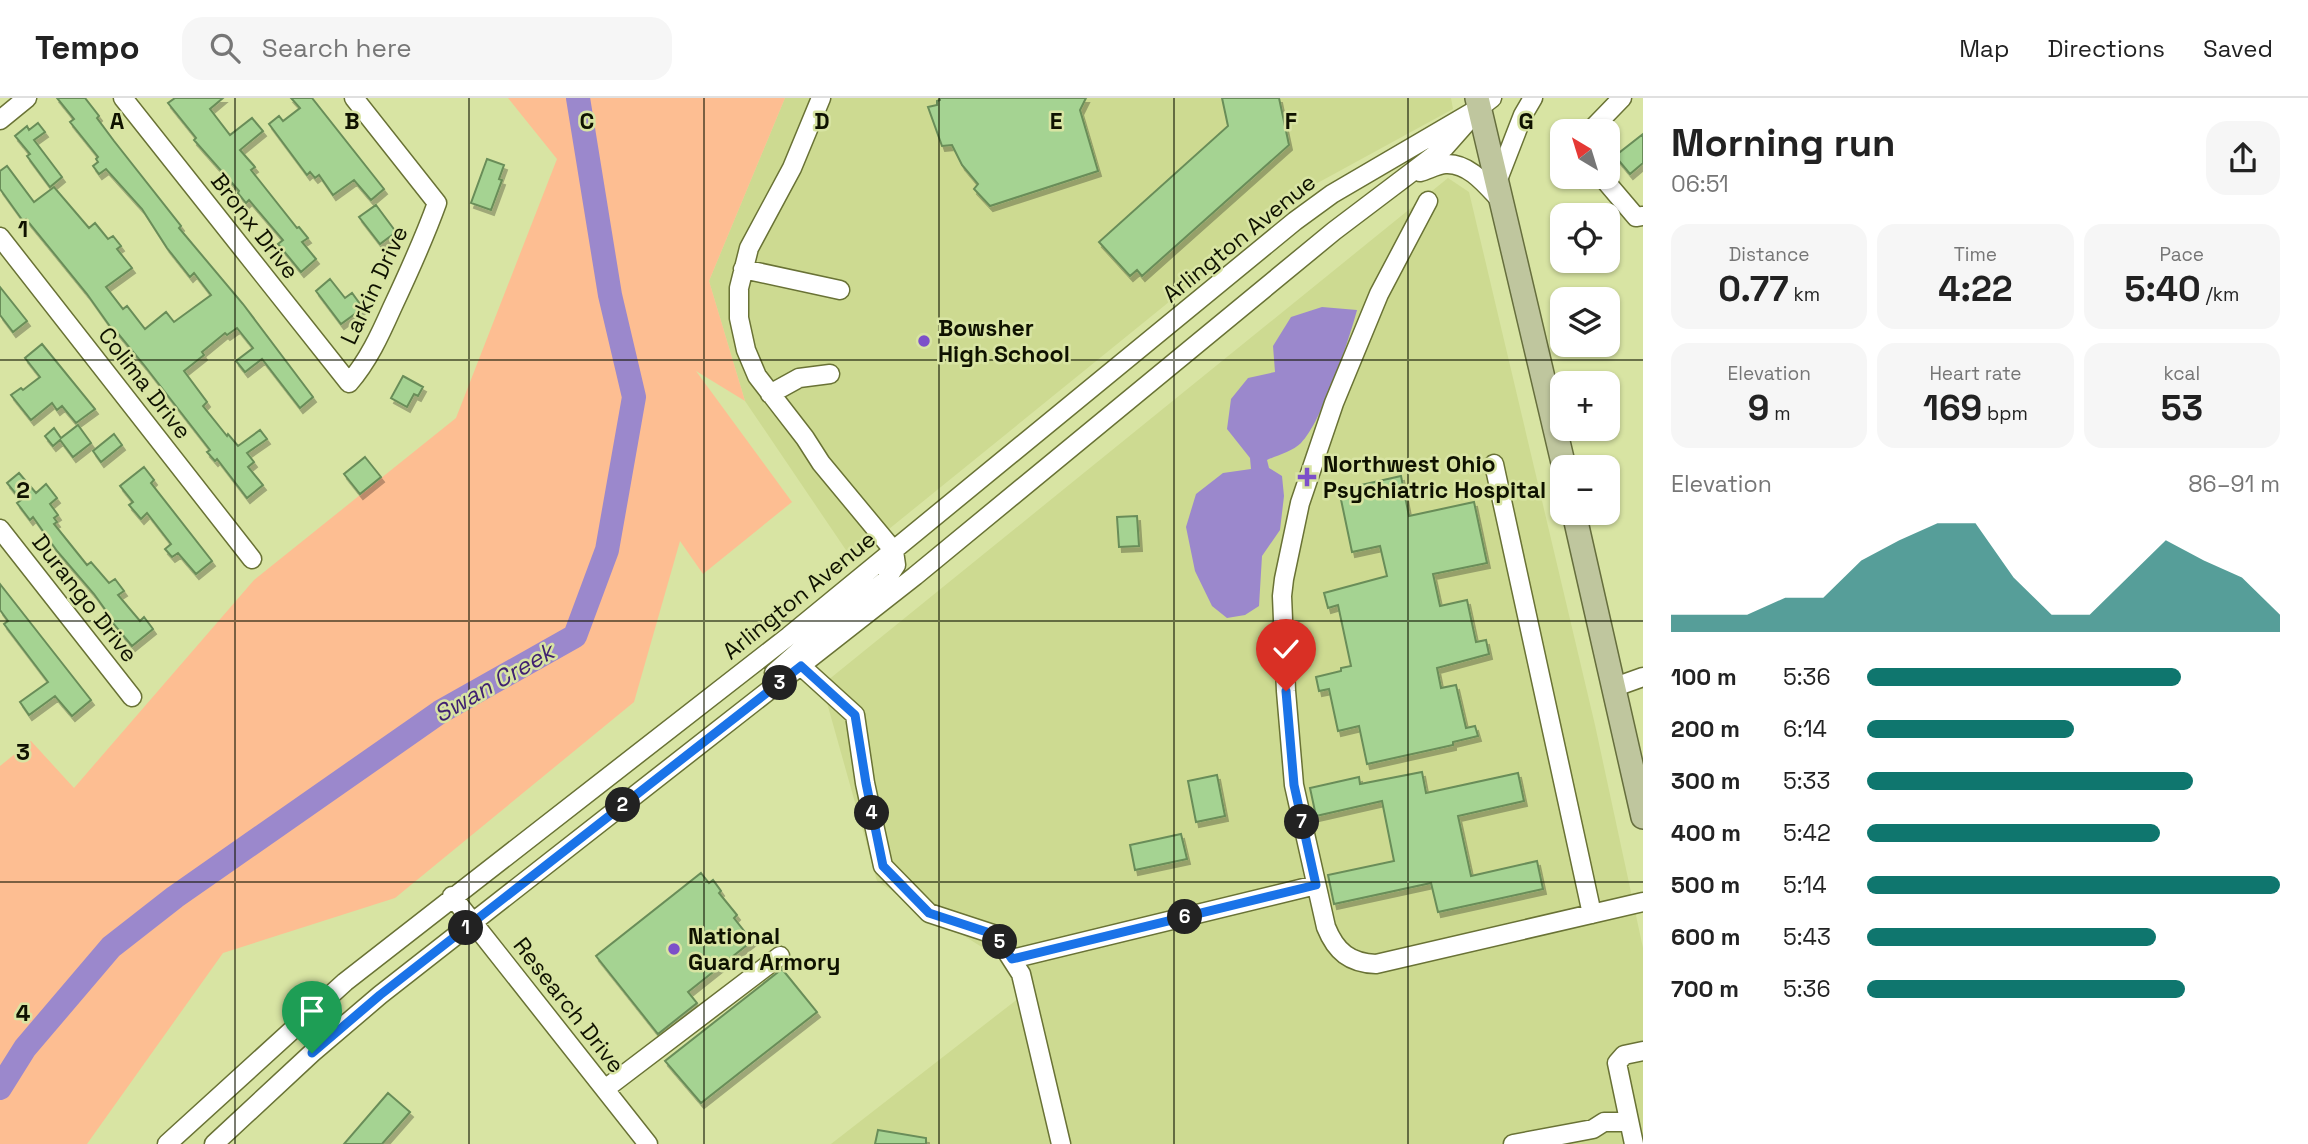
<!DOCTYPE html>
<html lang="en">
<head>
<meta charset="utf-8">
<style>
	:root { --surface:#fff; --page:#f6f6f6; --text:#222; --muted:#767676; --line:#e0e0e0; --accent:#0f766e }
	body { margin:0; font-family:"Space Grotesk",sans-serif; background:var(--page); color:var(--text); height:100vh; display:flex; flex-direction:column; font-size:26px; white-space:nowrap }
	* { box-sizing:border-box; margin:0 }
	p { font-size:23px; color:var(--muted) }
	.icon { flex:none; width:38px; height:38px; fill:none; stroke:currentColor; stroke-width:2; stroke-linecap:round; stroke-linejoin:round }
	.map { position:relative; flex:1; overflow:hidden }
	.panel { display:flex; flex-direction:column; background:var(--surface); width:665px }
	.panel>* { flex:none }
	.needle { width:46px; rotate:322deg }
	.controls { position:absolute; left:1550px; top:21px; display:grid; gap:14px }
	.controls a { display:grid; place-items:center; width:70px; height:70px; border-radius:14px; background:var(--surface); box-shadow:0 2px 5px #0004; font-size:35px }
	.pin { position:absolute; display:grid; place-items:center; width:60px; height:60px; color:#fff; margin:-72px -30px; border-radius:50% 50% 50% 0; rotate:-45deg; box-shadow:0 0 7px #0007 }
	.pin .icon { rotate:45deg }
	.km { position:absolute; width:35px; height:35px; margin:-18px; border-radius:50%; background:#222; color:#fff; font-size:19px; line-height:35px; text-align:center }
	.round { display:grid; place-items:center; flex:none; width:74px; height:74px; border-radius:21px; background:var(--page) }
	.headline { display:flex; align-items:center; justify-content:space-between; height:119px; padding:0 28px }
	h1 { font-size:38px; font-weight:700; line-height:52px }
	.metrics { display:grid; grid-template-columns:repeat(3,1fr); gap:10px; height:119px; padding:7px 28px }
	.metrics div { display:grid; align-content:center; border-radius:18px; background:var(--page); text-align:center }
	.metrics b { font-size:35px; font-weight:700 }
	.metrics small { font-size:19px; font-weight:400 }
	.metrics p { font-size:19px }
	.chart { height:196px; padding:14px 28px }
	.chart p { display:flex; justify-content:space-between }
	.chart svg { width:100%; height:126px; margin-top:7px; fill:var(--accent); opacity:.7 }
	ul { padding:0 28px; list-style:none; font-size:23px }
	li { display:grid; grid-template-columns:112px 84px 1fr; align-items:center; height:52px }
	li i { height:18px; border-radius:9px; background:var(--accent) }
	header { display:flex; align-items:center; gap:42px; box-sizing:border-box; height:98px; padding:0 35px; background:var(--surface); border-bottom:2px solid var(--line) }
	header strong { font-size:33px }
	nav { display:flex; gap:38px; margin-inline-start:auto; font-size:24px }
	.search { width:490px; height:63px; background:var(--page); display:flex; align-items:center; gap:18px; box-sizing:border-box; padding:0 24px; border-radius:21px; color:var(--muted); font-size:26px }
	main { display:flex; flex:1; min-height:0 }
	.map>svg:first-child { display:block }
	.built { fill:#cdda91 }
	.green { fill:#fdbe92 }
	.water { fill:#9b88cc }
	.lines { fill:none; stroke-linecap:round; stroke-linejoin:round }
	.river { stroke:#9b88cc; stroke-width:24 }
	.building { fill:#a5d392; stroke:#698d59; stroke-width:2; filter:url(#shadow) }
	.minor-casing { stroke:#697235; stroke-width:21 }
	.major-casing { stroke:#666e3d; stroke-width:26 }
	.minor { stroke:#fff; stroke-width:18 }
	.major { stroke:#bfc69e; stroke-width:23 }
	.route-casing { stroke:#fff; stroke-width:14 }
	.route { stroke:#1a73e8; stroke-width:9 }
	.grid { fill:none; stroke:#0f1200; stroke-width:2; stroke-opacity:0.55 }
	.poi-dot { fill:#7c50c9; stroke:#d8e4a3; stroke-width:2.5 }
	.labels { text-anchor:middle; stroke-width:5; stroke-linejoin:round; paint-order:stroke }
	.street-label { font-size:23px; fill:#0f1200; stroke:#d8e4a3 }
	.poi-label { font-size:23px; font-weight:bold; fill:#0f1200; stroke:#d8e4a3; text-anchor:start }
	.water-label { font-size:24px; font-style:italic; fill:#402171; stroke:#d8e4a3 }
	.grid-label { font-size:23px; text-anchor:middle; font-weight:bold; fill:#0f1200; stroke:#d8e4a3; stroke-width:5; stroke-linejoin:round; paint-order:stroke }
</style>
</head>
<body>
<header>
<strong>Tempo</strong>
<div class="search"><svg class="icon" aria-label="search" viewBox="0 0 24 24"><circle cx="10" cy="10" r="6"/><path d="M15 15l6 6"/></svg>Search here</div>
<nav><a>Map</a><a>Directions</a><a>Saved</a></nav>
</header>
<main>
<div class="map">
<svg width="1643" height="1046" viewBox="0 0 1643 1046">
	<defs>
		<filter id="shadow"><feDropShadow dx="3" dy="5" stdDeviation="0" flood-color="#0004"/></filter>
	</defs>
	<rect width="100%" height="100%" fill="#d8e4a3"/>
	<path class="built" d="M785 0H1451L1453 11 1312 88 852 461 745 303 709 183Z
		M1448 80 1469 94 1595 627 1643 850V1046H831L1024 896 1015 870 877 783 822 587Z"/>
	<path class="green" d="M508 0H785L709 183 745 303 696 273 792 404 703 476 680 443 634 604 395 800 223 855 87 1046H0V668L31 643 74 690 254 482 456 320 557 61Z"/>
	<path class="water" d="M1322 209 1357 212C1349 242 1322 324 1301 345 1293 353 1278 357 1267 362L1269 370 1282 378 1284 398 1280 432 1262 458 1259 508 1245 517 1227 520 1212 508 1195 473 1186 429 1196 396 1223 375 1251 371 1250 360 1227 331 1231 301 1248 280 1275 274 1273 248 1291 219Z"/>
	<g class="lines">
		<path class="river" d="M0 990 25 950 111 849 175 799 440 614 575 538 607 452 634 299 610 197 578 0"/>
	</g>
	<path class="building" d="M57 0H85L99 18 97 20 114 43 181 128 179 130 243 206 313 299 300 310 262 261 245 274 236 263 253 250 237 230 227 237 225 235 202 254 204 257 184 273 207 304 203 308 227 338 228 336 238 348 260 332 267 341 247 355 254 364 248 369 263 387 247 400 217 361 215 363 207 354 210 352 144 267 116 233 114 234 87 196 26 121 23 123 0 91V73L7 68 34 104 54 89 89 130 95 125 108 141 113 138 121 148 117 151 132 170 106 189 123 211 127 208 145 231 166 214 174 224 211 197 194 175 190 179 167 150 142 111 106 71 99 76 93 68 98 64 96 61 98 59 70 24 74 21Z
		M175 0H223L210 11 230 37 252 20 263 33 240 52 255 69 251 72 297 130 299 129 308 140 302 144 316 161 301 174 278 146 283 142 249 102 246 105 238 95 239 93 194 42 196 40 168 5Z
		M291 0H312L384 91 371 102 354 82 333 97 319 77 315 80 310 74 307 77 269 26 279 18 283 23 300 10Z
		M940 0H1086L1080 12 1098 73 990 108 974 91 978 86 962 67 952 47 942 48 928 9 937 7V3L940 2Z
		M1222 0H1279L1289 47 1142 178 1137 172 1130 178 1099 144 1228 28Z
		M38 25 45 34 34 42 62 79 50 89 27 58 30 56 15 38 27 28 29 32Z
		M1643 36V65L1630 76 1615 58Z
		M487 61 504 67 499 81 502 82 491 112 471 105Z
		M376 107 396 134 380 146 359 119Z
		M330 181 345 200 352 195 363 210 341 226 316 193Z
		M0 189 27 223 13 234 0 217Z
		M42 246 95 311 76 325 62 308 57 312 52 305 31 322 11 297 21 290 23 292 40 279 25 260Z
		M403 278 423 289 418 298 414 296 407 309 391 300Z
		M78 327 91 345 73 359 60 342 53 348 45 338 54 330 61 340Z
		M114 336 122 347 101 364 93 353Z
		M365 359 381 379 360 396 344 376Z
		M144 369 154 382 151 385 212 463 196 476 178 455 172 459 165 451 171 446 147 415 141 421 129 407 133 404 120 388Z
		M19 375 36 395 46 386 57 400 50 406 58 417 54 420 57 424 54 426 87 467 91 464 109 485 115 481 124 493 118 497 140 523 144 519 153 531 132 548 107 518 109 517 94 496 57 453 33 419 30 422 17 405 21 402 7 385Z
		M1401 378 1409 418 1474 404 1487 465 1433 476 1440 508 1467 502 1476 544 1486 542 1489 556 1437 570 1441 590 1456 587 1466 630 1475 628 1478 638 1453 644V647L1367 666 1359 628 1338 633 1329 591 1319 593 1316 579 1341 573V570L1351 568 1338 507 1328 510 1324 495 1387 478 1380 448 1352 454 1339 392Z
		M1137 418 1139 448 1119 449 1117 419Z
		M0 486 91 602 72 618 55 598 29 617 20 604 48 584 4 526 8 523 0 512Z
		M1422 674 1426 695 1518 675 1524 703 1458 718 1471 778 1537 763 1543 791 1438 814 1431 785 1334 806 1328 777 1394 763 1382 703 1316 718 1310 690 1359 679 1360 686Z
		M1217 677 1225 718 1196 724 1188 683Z
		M1181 736 1187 761 1135 772 1130 747Z
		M701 775 709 785 713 782 721 793 719 795 737 817 734 820 752 843 688 894 697 905 658 936 596 858Z
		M782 871 817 914 701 1005 665 963Z
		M388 995 410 1014 382 1046H344Z
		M878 1032 926 1040V1046H875Z"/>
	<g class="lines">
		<defs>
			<path id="minor" d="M123 0 349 285C368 263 380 237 392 210 408 176 424 141 437 105L354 0
				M0 22 27 0
				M1590 33 1622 0
				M1420 74C1428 72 1438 66 1446 66 1469 65 1486 87 1500 102
				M1602 79 1636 119 1643 118
				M1497 84 1523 17 1533 0
				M1428 103 1379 196 1334 305 1300 405 1284 481 1282 498 1286 593 1294 687 1326 829C1336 854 1350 865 1376 866L1643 804
				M0 139 252 461
				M743 171 840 192
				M770 296 799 280 830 276
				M1494 366 1592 816
				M0 431 132 599
				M801 568 855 617 865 685 883 768 929 815 996 837 1021 876 1061 1046
				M774 575 832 524 886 482 896 467 894 453 821 365 805 340 757 278 746 252 739 220V190L749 150 792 70 821 0
				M1615 589 1643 579
				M452 798 648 1046
				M1012 861 1316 787
				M605 991 780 858
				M167 1046 345 884 789 538 1295 123 1332 96 1479 10 1492 0
				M214 1046 312 955 380 897 915 478 1334 133 1445 49 1468 23
				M1513 1046 1593 1031 1604 1024H1629
				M1634 1046 1617 965 1624 957 1643 953"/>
			<path id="major" d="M1477 0 1564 369
				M1574 415 1643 719"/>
		</defs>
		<use href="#minor" class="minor-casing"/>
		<use href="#major" class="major-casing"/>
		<use href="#minor" class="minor"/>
		<use href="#major" class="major"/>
	</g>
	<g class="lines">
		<defs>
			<path id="route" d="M312 955 380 897 801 568 855 617 866 685 883 768 929 815 996 837 1012 861 1316 787 1294 687 1286 593"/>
		</defs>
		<use href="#route" class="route-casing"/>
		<use href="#route" class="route"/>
	</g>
	<path class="grid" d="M235 0V1046M469 0V1046M704 0V1046M939 0V1046M1174 0V1046M1408 0V1046M0 262H1643M0 523H1643M0 784H1643"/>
	<g class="poi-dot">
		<circle cx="924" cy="243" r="7"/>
		<path d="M1303.5 368.5h7v7h7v7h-7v7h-7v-7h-7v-7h7z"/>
		<circle cx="674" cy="851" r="7"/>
	</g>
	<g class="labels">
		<g class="street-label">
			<text transform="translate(255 128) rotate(52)" y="8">Bronx Drive</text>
			<text transform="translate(1239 140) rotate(-39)" y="8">Arlington Avenue</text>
			<text transform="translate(374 187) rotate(-65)" y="8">Larkin Drive</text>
			<text transform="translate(145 285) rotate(52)" y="8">Colima Drive</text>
			<text transform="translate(799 497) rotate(-39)" y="8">Arlington Avenue</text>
			<text transform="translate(85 500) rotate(52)" y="8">Durango Drive</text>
			<text transform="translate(569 907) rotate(52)" y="8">Research Drive</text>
		</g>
		<g class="poi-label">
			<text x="938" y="238">Bowsher<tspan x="938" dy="26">High School</tspan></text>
			<text x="1323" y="374">Northwest Ohio<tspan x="1323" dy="26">Psychiatric Hospital</tspan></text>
			<text x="688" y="846">National<tspan x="688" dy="26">Guard Armory</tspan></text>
		</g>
		<g class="water-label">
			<text transform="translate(494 585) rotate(-30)" y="8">Swan Creek</text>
		</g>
	</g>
	<g class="grid-label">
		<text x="117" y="31">A</text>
		<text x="352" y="31">B</text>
		<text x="587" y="31">C</text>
		<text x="822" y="31">D</text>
		<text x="1056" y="31">E</text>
		<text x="1291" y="31">F</text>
		<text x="1526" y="31">G</text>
		<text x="23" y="139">1</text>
		<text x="23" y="400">2</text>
		<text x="23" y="662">3</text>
		<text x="23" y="923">4</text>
	</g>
</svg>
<div class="controls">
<a><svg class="needle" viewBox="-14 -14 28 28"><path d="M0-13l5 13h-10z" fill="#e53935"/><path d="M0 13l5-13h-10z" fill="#767676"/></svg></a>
<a><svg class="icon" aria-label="locate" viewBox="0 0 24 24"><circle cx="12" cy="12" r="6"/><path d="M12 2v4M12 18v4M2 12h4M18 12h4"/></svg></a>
<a><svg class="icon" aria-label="layers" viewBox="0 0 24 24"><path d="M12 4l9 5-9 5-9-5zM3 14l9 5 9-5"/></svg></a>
<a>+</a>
<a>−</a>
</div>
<div class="pin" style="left:312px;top:955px;background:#1e9e55"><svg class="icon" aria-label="arrive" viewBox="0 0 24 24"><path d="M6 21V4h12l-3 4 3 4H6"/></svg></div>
<div class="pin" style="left:1286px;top:593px;background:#d93025"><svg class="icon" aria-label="check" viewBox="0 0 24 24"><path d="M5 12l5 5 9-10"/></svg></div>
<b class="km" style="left:466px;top:830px">1</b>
<b class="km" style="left:623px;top:707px">2</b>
<b class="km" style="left:780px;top:585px">3</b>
<b class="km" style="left:872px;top:715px">4</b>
<b class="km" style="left:1000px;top:844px">5</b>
<b class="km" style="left:1185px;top:819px">6</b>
<b class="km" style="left:1302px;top:724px">7</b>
</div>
<section class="panel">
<div class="headline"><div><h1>Morning run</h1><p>06:51</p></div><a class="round"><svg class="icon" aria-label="share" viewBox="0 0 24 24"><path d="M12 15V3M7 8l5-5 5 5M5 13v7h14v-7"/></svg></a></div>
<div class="metrics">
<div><p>Distance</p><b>0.77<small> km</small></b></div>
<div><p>Time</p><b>4:22</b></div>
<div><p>Pace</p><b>5:40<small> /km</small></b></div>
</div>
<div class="metrics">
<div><p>Elevation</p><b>9<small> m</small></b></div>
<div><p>Heart rate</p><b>169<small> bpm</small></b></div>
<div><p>kcal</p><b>53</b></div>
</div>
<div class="chart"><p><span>Elevation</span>86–91 m</p>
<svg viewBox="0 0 160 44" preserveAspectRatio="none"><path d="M0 44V38L10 38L20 38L30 32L40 32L50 19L60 12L70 6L80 6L90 25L100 38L110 38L120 25L130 12L140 19L150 25L160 38V44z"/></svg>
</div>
<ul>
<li><b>100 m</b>5:36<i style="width:76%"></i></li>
<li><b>200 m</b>6:14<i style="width:50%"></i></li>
<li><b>300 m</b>5:33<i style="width:79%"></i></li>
<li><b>400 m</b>5:42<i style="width:71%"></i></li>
<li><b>500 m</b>5:14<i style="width:100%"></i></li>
<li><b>600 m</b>5:43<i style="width:70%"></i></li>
<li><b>700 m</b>5:36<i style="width:77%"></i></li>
</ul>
</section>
</main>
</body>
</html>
